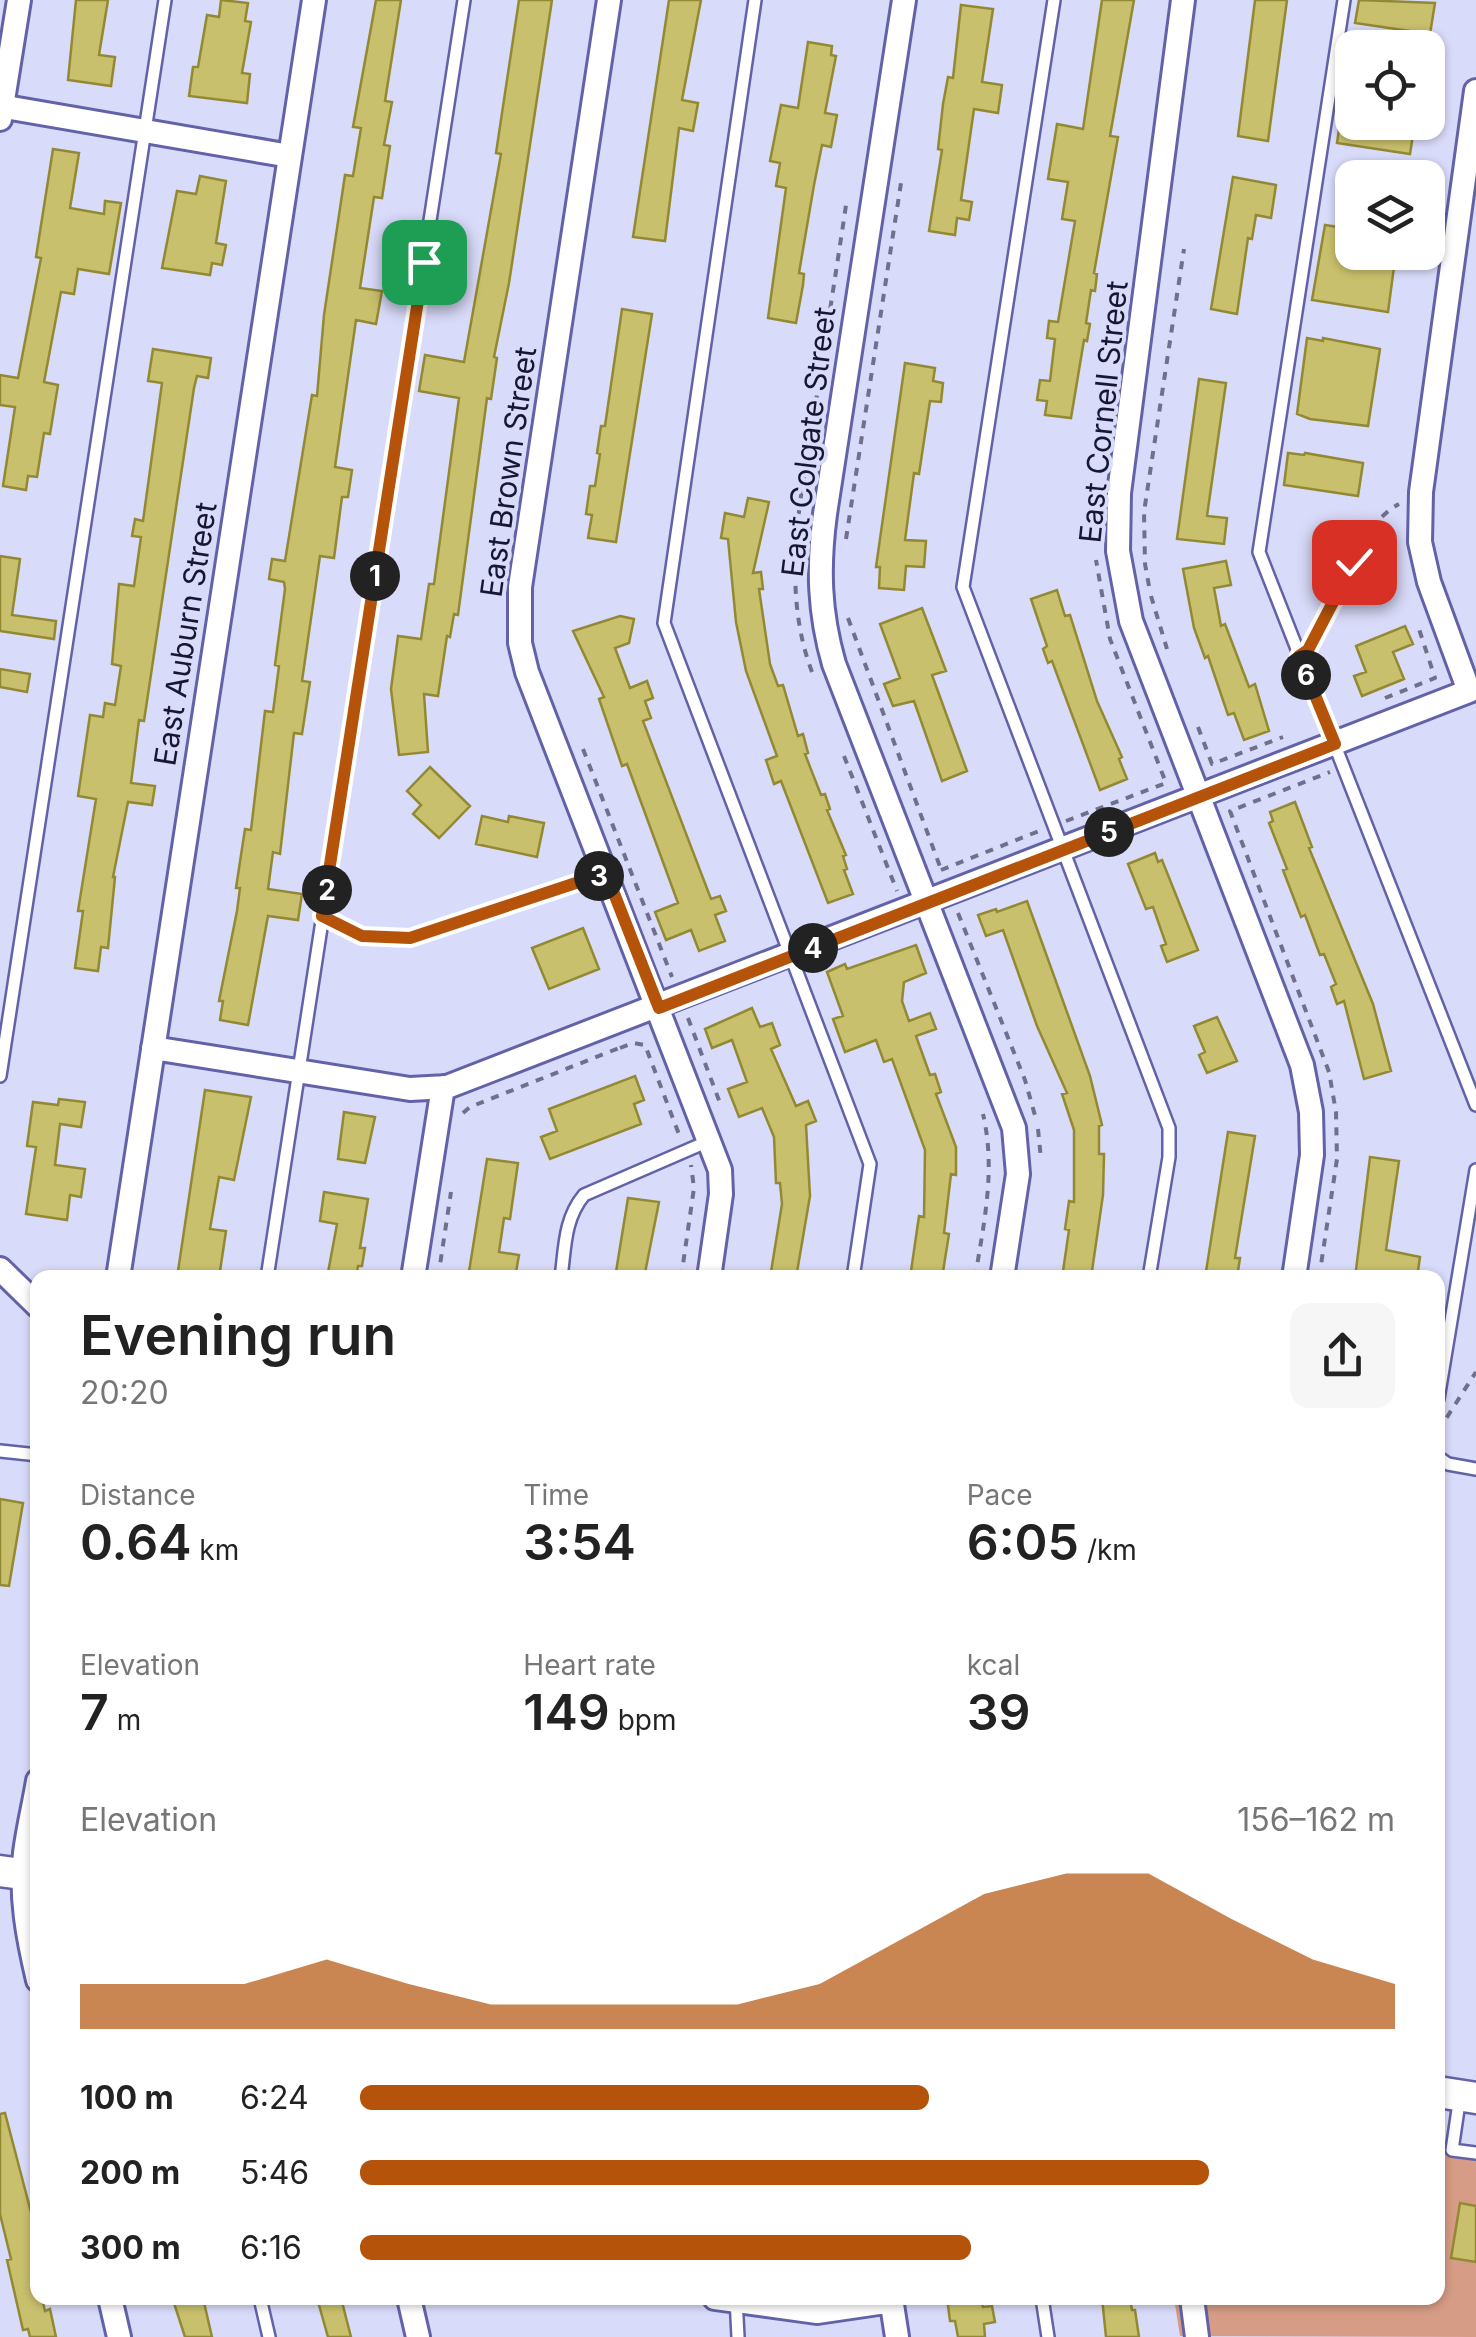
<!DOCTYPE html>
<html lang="en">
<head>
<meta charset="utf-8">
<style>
	:root { --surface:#fff; --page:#f6f6f6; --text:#222; --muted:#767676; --accent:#b45309 }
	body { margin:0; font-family:Inter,sans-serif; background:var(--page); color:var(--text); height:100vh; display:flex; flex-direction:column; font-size:38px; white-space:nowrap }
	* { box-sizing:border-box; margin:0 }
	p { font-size:32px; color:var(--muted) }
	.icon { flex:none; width:55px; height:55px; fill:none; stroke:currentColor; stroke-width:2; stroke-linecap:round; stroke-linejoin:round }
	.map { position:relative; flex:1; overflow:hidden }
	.drawer { position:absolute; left:30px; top:1270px; width:1415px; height:1035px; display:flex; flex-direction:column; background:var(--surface); border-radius:20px; box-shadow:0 2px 8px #0004 }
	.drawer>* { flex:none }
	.tools { position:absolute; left:1335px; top:30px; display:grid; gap:20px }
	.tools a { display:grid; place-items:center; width:110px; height:110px; border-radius:20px; background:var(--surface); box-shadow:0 2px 8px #0004; font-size:50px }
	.pin { position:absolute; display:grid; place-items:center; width:85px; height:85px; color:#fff; margin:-42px; border-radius:20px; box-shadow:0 5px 15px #0006 }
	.km { position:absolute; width:50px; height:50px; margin:-25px; border-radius:50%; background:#222; color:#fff; font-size:28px; line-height:50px; text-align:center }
	.round { display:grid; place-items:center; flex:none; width:105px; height:105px; border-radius:20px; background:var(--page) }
	.summary { display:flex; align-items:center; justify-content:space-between; height:170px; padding:0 50px }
	h1 { font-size:55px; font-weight:600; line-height:75px }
	.metrics { display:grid; grid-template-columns:repeat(3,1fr); gap:15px; height:170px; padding:10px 50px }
	.metrics div { display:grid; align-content:center }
	.metrics b { font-size:50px; font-weight:600 }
	.metrics small { font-size:28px; font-weight:400 }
	.metrics p { font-size:28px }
	.chart { height:280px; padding:20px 50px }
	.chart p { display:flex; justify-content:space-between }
	.chart svg { width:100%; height:180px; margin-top:10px; fill:var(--accent); opacity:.7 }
	ul { padding:0 50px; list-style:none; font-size:32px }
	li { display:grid; grid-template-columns:160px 120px 1fr; align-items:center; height:75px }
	li i { height:25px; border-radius:12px; background:var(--accent) }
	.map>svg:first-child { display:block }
	.green { fill:#d69c85 }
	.building { fill:#c9c06d; stroke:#938932; stroke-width:2.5 }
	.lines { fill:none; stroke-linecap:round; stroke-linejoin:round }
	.service-casing { stroke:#6362a8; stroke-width:16 }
	.minor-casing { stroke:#6362a8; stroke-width:28 }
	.tertiary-casing { stroke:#6362a8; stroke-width:35 }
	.path { stroke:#70708d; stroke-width:4; stroke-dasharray:8 8; stroke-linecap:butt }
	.service { stroke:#fff; stroke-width:11 }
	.minor { stroke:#fff; stroke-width:22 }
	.tertiary { stroke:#fff; stroke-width:30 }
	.route-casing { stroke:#fff; stroke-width:20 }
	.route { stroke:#b45309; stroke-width:12 }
	.labels { text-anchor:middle; stroke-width:8; stroke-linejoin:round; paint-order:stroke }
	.street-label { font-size:30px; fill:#181733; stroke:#d9dbfa }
</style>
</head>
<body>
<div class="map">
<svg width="1476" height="2337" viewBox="0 0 1476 2337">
	<rect width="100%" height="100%" fill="#d9dbfa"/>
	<path class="green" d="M1438 2149 1476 2153V2337L1180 2336 1174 2298H1438Z"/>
	<path class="building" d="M76 0H108L99 55 115 57 111 86 68 80Z
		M221 0 248 3 245 21 251 22 242 73 250 74 247 103 189 96 193 67H198L207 15 219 17Z
		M376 0H401L385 101 392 102 384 145 390 146 382 198 374 197 360 288 382 291 376 324 356 320 335 467 352 470 348 497H342L334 558 320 556 302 681 310 682 302 734 294 733 280 854 273 852 268 889 302 894 298 920 268 916 248 1025 220 1020 223 1001H219L237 911 240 888H236L245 829 251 830 265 711 273 712 279 666 275 665 285 589 284 582 269 579 272 559 285 561 312 395 317 396 324 315 345 175 353 176 361 128 353 127Z
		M519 0H552L509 283 494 357 497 358 491 399 487 398 458 615 454 614 450 637 447 636 438 696 424 694 428 752 399 755 391 689 398 636 421 639 429 584H434L459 398 419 391 425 355 464 362 501 154 496 153Z
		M669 0H701L682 100 698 103 693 131 679 128 665 241 633 237Z
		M1102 0H1134L1110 136 1118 137 1094 273 1097 274 1095 291 1091 290 1086 323 1090 324 1087 341 1084 340 1071 418 1045 415 1047 401 1037 400 1040 380 1050 381 1055 339 1047 338 1049 321 1058 322 1075 221 1062 219 1068 182 1048 179 1057 124 1083 129Z
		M1255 0H1287L1268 141 1238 136Z
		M1359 0 1435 3 1430 34 1355 23Z
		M961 5 993 9 982 82 1002 85 998 113 974 109 961 200 972 202 969 220 957 218 955 235 929 231 942 150 938 149 943 104 948 77 953 78Z
		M808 42 832 46 831 55 836 56 825 113 837 115 831 147 822 145 814 185 799 273 804 274 803 285 796 323 768 318 786 188 776 186 780 163 770 161 781 105 798 108Z
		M1340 122H1415L1410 154 1337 143Z
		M53 149 79 153 70 208 104 214 105 201 121 203 109 274 78 269 74 294 61 292 44 382 58 385 50 434 44 433 37 477 28 476 26 490 3 486 15 407 0 405V375L18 378 41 258 36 257Z
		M200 176 226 181 216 243 226 245 222 265 212 263 210 275 162 268 177 191 196 194Z
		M1233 177 1276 185 1271 218 1256 215 1252 239 1248 238 1237 314 1211 309Z
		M1325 225 1352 229V252H1396L1388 312 1312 300Z
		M622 309 652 314 616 542 588 538 592 515 586 514 590 486H595L600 454 597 453 601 426H605Z
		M1307 338 1323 341V338L1380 349 1368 426 1310 419 1297 414Z
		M153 349 211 358 208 378 197 376 194 388 144 721 139 720 131 783 155 786 152 805 128 802 113 877H115L108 948 101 947 98 971 75 968 83 911H78L96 799 78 796 90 715 103 717 105 703 115 705 121 666 112 664 119 584 134 586 141 537 132 536 135 519 143 521 162 383 148 381Z
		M905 363 935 368 933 381 943 383 941 402 930 401 919 474 914 473 905 540 926 541 924 567 906 566 904 590 879 588 880 567H876Z
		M1199 379 1226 383 1207 516 1227 518 1224 544 1177 539Z
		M1288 453 1304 455 1305 453 1363 463 1358 496 1284 485Z
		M748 498 769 502 753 573 761 572 763 589H759L770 664 778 686 783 685 798 736 803 734 808 753 805 754 821 795 825 794 830 809 827 810 846 855 843 856 847 869 844 870 853 894 828 903 781 781 774 784 766 760 777 756 746 671 736 622 728 539 721 538 725 513 744 517Z
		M0 556 20 559 12 615 56 621 54 639 0 631Z
		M1226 561 1231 585 1214 588 1221 626 1225 624 1249 687 1255 684 1269 731 1244 740 1234 713 1228 715 1208 656 1205 658 1194 628 1183 569Z
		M1057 590 1065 616 1070 615 1097 701 1122 757 1119 759 1127 779 1100 790 1052 661 1048 663 1043 649 1047 646 1031 599Z
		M922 608 946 671 932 675 967 771 942 781 914 701 893 706 884 684 900 678 880 624Z
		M620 616 634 619 629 643 615 648 630 688 647 681 653 698 645 701 651 718 643 721 711 899 720 896 726 911 715 915 725 941 699 951 691 930 666 940 655 912 678 903 627 764 622 766 599 699 604 697 573 631Z
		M1405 626 1413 644 1393 652 1404 679 1362 696 1354 676 1366 672 1356 646Z
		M0 669 30 674 27 692 0 687Z
		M430 767 470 806 439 838 413 814 421 805 407 791Z
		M1295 802 1312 847 1309 848 1373 1004 1391 1071 1364 1079 1344 1001 1337 1004 1331 987 1336 984 1324 954 1320 955 1305 915 1301 917 1283 870 1287 869 1269 823 1273 821 1270 812Z
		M482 816 508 822 509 816 544 823 537 857 476 844Z
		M1155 853 1158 862 1162 860 1198 950 1167 962 1161 946 1166 944 1153 907 1146 909 1128 864Z
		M1027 901 1090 1076 1102 1125 1099 1126V1154H1104L1103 1195 1091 1278H1062L1069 1230 1065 1229 1069 1201 1074 1202V1130L1062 1094 1067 1093 1037 1026 1003 930 986 936 978 915 996 909 997 912Z
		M583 928 599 969 549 989 532 948Z
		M916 945 926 973 904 982 902 1001 909 1021 930 1013 936 1029 916 1036 930 1075 935 1074 941 1092 936 1094 956 1147V1175L951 1174 944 1233 949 1234 942 1278H910L919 1216 924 1217 925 1150 892 1059 884 1062 876 1040 845 1052 833 1019 843 1016 827 972 845 964 847 969Z
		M752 1008 760 1027 772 1023 780 1045 771 1049 796 1106 808 1101 816 1121 806 1125 810 1196 796 1278H770L782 1204 780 1183H776L774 1137 762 1108 739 1117 728 1089 747 1082 732 1040 712 1048 705 1029Z
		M1217 1017 1237 1061 1207 1073 1199 1055 1205 1052 1194 1026Z
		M635 1076 644 1100 634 1104 641 1124 550 1159 541 1137 557 1131 549 1109Z
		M205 1090 251 1097 234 1180 219 1177 210 1229 226 1231 219 1278H177Z
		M59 1099 85 1102 81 1127 60 1124 55 1165 85 1169 81 1197 70 1195 67 1220 26 1214 36 1147 27 1146 33 1102 58 1105Z
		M344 1112 375 1117 365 1163 338 1159Z
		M1228 1132 1255 1136 1235 1258H1240L1237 1278H1205Z
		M1370 1157 1399 1161 1386 1250 1420 1257 1417 1278H1355Z
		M487 1159 518 1163 510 1219 504 1218 499 1252 519 1255 515 1278H468Z
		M324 1192 368 1199 360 1248H365L362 1266H358L356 1278H327L337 1224 320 1221Z
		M628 1198 659 1202 644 1278H615Z
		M0 1499 23 1503 9 1586 0 1585Z
		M5 2113 38 2239V2298H42L45 2311 50 2309 56 2337H30L28 2329 23 2330 7 2260 11 2259 0 2214V2114Z
		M1460 2203 1476 2206V2262L1451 2258Z
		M184 2298H203L212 2337H185L173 2300Z
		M317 2298H341L351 2337H328Z
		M947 2298H981L983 2307 992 2306 995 2322 984 2324 985 2337H958L955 2321H950Z
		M1102 2298H1130L1132 2310H1135L1139 2337H1106Z"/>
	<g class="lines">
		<defs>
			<path id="service" d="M755 0 664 623 870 1164 853 1278
				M1054 0 963 587 1169 1128V1157L1149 1278
				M1344 0 1259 552 1476 1105
				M322 917 362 936 410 938 606 873
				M0 1076 165 0
				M267 1278 464 0
				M561 1278C565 1248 564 1219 584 1195L711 1140
				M1438 1399 1476 1170
				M0 1451 38 1455
				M1438 1457 1448 1464 1476 1469
				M1460 2096 1452 2150 1476 2153
				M260 2298 269 2337
				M736 2298 738 2337
				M1042 2298 1048 2337"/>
			<path id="minor" d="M609 0 520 587V643L527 672 720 1170 721 1194 709 1278
				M904 0 825 514C818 567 819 612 834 664L1014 1128 1018 1174 1002 1278
				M1183 0 1119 493 1118 551 1131 621 1302 1065 1311 1112 1312 1155 1294 1278
				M0 106 290 156
				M0 119 19 0
				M153 1048 410 1089 447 1087 1469 691 1429 582 1420 542 1421 492 1476 91
				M0 1269 38 1306
				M118 1278 314 0
				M413 1278 443 1087
				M38 1781C34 1805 28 1829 25 1853 20 1896 28 1938 38 1980
				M110 2298 119 2337
				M409 2298 418 2337
				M715 2298 817 2312 892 2301
				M891 2298 897 2337
				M1192 2298 1197 2337"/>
			<path id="tertiary" d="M0 1871 38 1876
				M1438 2092 1476 2098"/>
		</defs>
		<use href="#service" class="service-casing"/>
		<use href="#minor" class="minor-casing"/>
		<use href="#tertiary" class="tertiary-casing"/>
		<path class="path" d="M1094 536 1095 510
			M846 539 901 183
			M1149 586 1145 564 1144 512 1184 249
			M1151 596 1167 649
			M848 618 942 872
			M1312 642C1321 626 1331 610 1339 594 1356 561 1365 523 1399 504
			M812 672C780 587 801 496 815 408 825 341 836 273 846 205
			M1385 698 1435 678 1419 629
			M1198 727 1212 764 1283 737
			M583 749 672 977
			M844 756 897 891
			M1066 821 1166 783 1110 639 1096 560
			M941 870 1039 831
			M958 913 1025 1080 1036 1119
			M688 1018 720 1103
			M620 1048 633 1043 645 1045 680 1137
			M463 1113 470 1107 619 1048
			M1038 1129 1041 1159
			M438 1278 451 1192
			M681 1278 694 1188 691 1165
			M975 1278C984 1222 996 1170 983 1114
			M1319 1278 1337 1159 1336 1112 1329 1072 1230 811 1330 772
			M1438 1431 1476 1372"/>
		<use href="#service" class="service"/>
		<use href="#minor" class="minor"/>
		<use href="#tertiary" class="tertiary"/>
	</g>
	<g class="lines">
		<defs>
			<path id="route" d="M424 262 322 916 362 936 410 938 606 873 659 1008 1335 744 1299 656 1308 650 1354 562"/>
		</defs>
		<use href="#route" class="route-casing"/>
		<use href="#route" class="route"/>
	</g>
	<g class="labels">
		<g class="street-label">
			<text transform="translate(1104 412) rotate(-84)" y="10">East Cornell Street</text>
			<text transform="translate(809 442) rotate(-83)" y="10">East Colgate Street</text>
			<text transform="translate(509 472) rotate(-82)" y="10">East Brown Street</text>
			<text transform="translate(186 634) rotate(-81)" y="10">East Auburn Street</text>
		</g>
	</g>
</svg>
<div class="tools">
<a><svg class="icon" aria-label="locate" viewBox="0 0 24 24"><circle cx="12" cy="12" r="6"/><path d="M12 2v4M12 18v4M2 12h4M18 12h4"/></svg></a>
<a><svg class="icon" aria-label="layers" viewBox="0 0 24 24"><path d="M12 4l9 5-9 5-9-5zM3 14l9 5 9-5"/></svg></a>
</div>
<div class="pin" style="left:424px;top:262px;background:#1e9e55"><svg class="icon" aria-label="arrive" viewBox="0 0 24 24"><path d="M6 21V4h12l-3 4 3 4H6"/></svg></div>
<div class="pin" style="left:1354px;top:562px;background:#d93025"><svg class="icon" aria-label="check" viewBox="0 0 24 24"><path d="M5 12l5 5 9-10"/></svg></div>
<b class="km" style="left:375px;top:576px">1</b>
<b class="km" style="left:327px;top:890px">2</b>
<b class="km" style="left:599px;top:876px">3</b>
<b class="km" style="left:813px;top:948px">4</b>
<b class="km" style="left:1109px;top:832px">5</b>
<b class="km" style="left:1306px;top:675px">6</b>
<section class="drawer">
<div class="summary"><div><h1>Evening run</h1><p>20:20</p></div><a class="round"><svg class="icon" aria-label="share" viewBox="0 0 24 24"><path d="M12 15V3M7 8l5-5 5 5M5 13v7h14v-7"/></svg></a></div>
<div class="metrics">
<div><p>Distance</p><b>0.64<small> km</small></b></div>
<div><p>Time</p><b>3:54</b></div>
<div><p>Pace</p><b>6:05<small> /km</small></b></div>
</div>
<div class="metrics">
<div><p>Elevation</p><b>7<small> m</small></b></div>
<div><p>Heart rate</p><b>149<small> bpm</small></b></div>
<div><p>kcal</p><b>39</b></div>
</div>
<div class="chart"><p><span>Elevation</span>156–162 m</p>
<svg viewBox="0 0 160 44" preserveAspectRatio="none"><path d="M0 44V33L10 33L20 33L30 27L40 33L50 38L60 38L70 38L80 38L90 33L100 22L110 11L120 6L130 6L140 17L150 27L160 33V44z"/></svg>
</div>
<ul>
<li><b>100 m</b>6:24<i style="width:55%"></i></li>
<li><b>200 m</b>5:46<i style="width:82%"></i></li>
<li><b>300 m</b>6:16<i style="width:59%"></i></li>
</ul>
</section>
</div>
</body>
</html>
